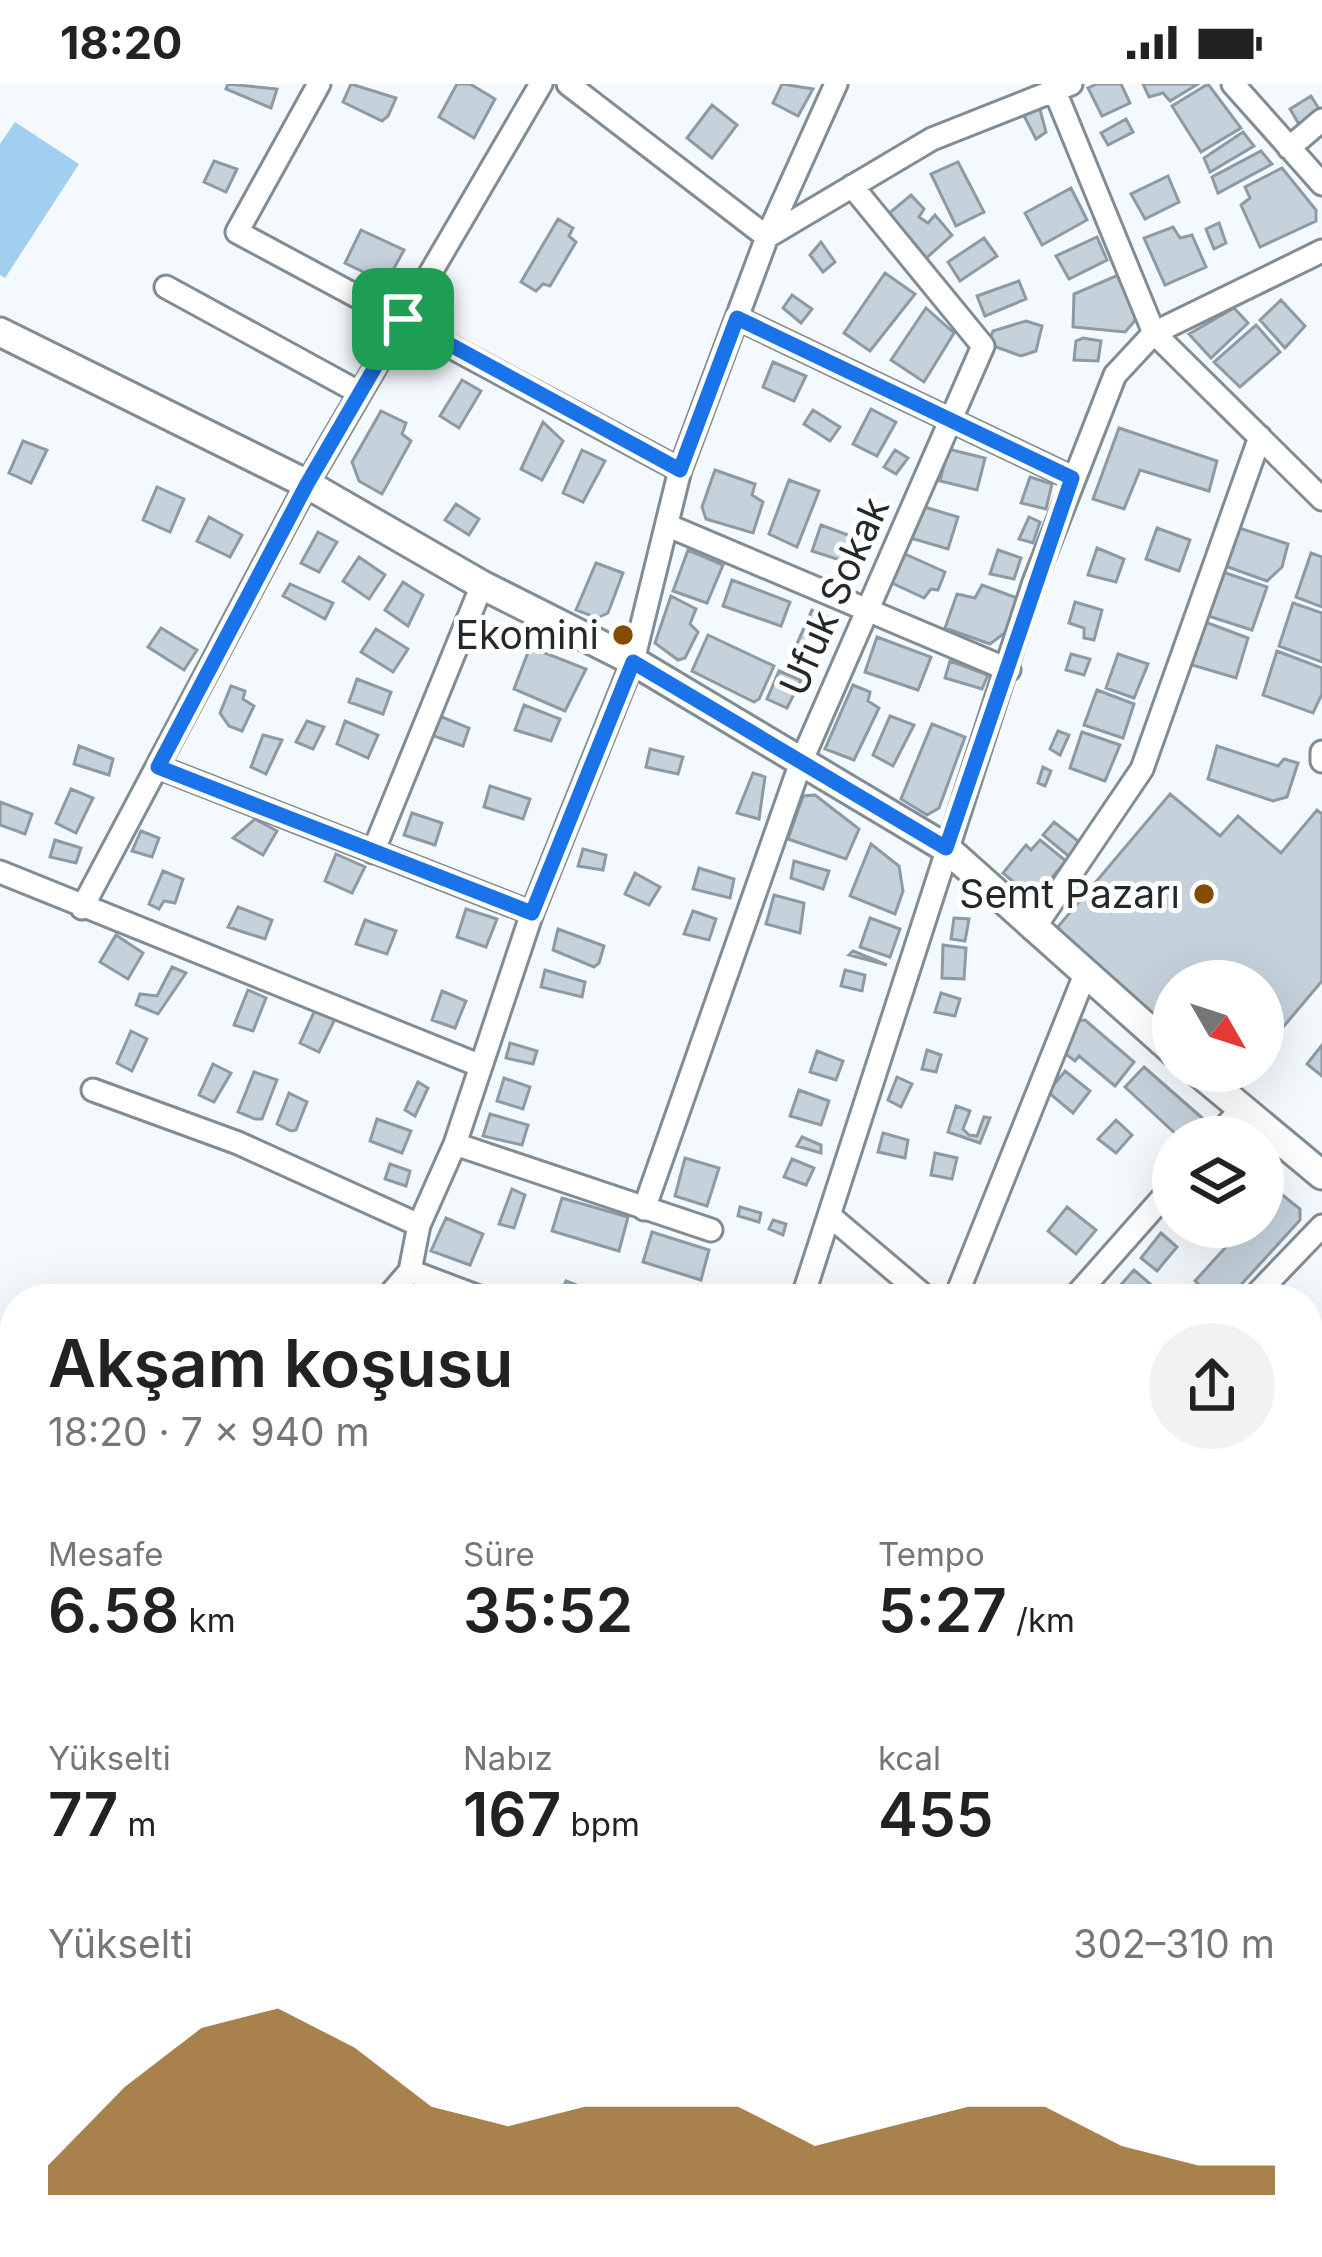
<!DOCTYPE html>
<html lang="tr">
<head>
<meta charset="utf-8">
<style>
	:root { --surface:#fff; --page:#f2f2f2; --text:#222; --muted:#767676; --accent:#864c02 }
	body { margin:0; font-family:Inter,sans-serif; background:var(--page); color:var(--text); height:100vh; display:flex; flex-direction:column; font-size:45px; white-space:nowrap }
	* { box-sizing:border-box; margin:0 }
	p { font-size:39px; color:var(--muted) }
	.icon { flex:none; width:66px; height:66px; fill:none; stroke:currentColor; stroke-width:2; stroke-linecap:round; stroke-linejoin:round }
	.map { position:relative; flex:1; overflow:hidden }
	.side { position:absolute; left:0px; top:1200px; width:1323px; height:975px; display:flex; flex-direction:column; background:var(--surface); border-radius:48px 48px 0 0; box-shadow:0 12px 48px #0002 }
	.side>* { flex:none }
	.needle { width:78px; rotate:129deg }
	.tools { position:absolute; left:1152px; top:876px; display:grid; gap:24px }
	.tools a { display:grid; place-items:center; width:132px; height:132px; border-radius:50%; background:var(--surface); box-shadow:0 12px 48px #0002; font-size:60px }
	.pin { position:absolute; display:grid; place-items:center; width:102px; height:102px; color:#fff; margin:-51px; border-radius:24px; box-shadow:0 6px 18px #0006 }
	.round { display:grid; place-items:center; flex:none; width:126px; height:126px; border-radius:63px; background:var(--page) }
	.summary { display:flex; align-items:center; justify-content:space-between; height:204px; padding:0 48px }
	h1 { font-size:66px; font-weight:600; line-height:90px }
	.stats { display:grid; grid-template-columns:repeat(3,1fr); gap:18px; height:204px; padding:12px 48px }
	.stats div { display:grid; align-content:center }
	.stats b { font-size:60px; font-weight:600 }
	.stats small { font-size:33px; font-weight:400 }
	.stats p { font-size:33px }
	.chart { height:336px; padding:24px 48px }
	.chart p { display:flex; justify-content:space-between }
	.chart svg { width:100%; height:216px; margin-top:12px; fill:var(--accent); opacity:.7 }
	.status { display:flex; justify-content:space-between; align-items:center; height:84px; padding:0 60px; background:var(--surface); direction:ltr }
	.status svg { height:33px; fill:currentColor }
	.map>svg:first-child { display:block }
	.green { fill:#a2ceef }
	.building { fill:#c5d1db; stroke:#8e9aa3; stroke-width:3 }
	.lines { fill:none; stroke-linecap:round; stroke-linejoin:round }
	.minor-casing { stroke:#818c95; stroke-width:27 }
	.tertiary-casing { stroke:#818c95; stroke-width:30 }
	.secondary-casing { stroke:#818c95; stroke-width:33 }
	.minor { stroke:#fff; stroke-width:21 }
	.tertiary { stroke:#fff; stroke-width:24 }
	.secondary { stroke:#fff; stroke-width:27 }
	.route-casing { stroke:#fff; stroke-width:24 }
	.route { stroke:#1a73e8; stroke-width:15 }
	.poi-dot { fill:#864c02; stroke:#fff; stroke-width:4.5 }
	.labels { text-anchor:middle; stroke-width:10; stroke-linejoin:round; paint-order:stroke }
	.street-label { font-size:39px; fill:#23282b; stroke:#fff }
	.poi-label { font-size:39px; fill:#23282b; stroke:#fff; text-anchor:end }
</style>
</head>
<body>
<div class="status"><b>18:20</b><svg viewBox="0 0 49 12"><path d="M0 12V9h3v3zM5 12V6h3v6zM10 12V3h3v9zM15 12V0h3v12zM26 1h20v11H26zM47 4h2v5h-2z"/></svg></div>
<div class="map">
<svg width="1322" height="2173" viewBox="0 0 1322 2173">
	<rect width="100%" height="100%" fill="#f4f9fd"/>
	<path class="green" d="M15 38 79 80 5 194 0 191V60Z"/>
	<path class="building" d="M228 0 277 5 271 24 226 5Z
		M351 0 396 14 388 32 382 37 343 18Z
		M457 0H470L495 15 474 54 439 33Z
		M782 0 813 5 798 32 773 19Z
		M1097 0H1121L1130 19 1102 32 1088 4Z
		M1143 0H1198L1170 17 1163 9 1149 13Z
		M1208 0 1241 44 1201 68 1172 22Z
		M1311 12 1321 28 1300 42 1290 25Z
		M1038 18 1046 48 1036 55 1021 26Z
		M712 21 737 41 712 74 687 54Z
		M1126 35 1133 48 1108 61 1101 49Z
		M1243 48 1254 62 1210 88 1204 74Z
		M1261 67 1272 80 1218 109 1212 93Z
		M214 77 237 85 226 108 204 98Z
		M958 78 984 128 956 142 931 90Z
		M1282 84 1316 126V137L1260 163 1241 121 1250 114 1245 103Z
		M1168 92 1179 118 1145 135 1131 110Z
		M1071 104 1087 136 1042 161 1025 129Z
		M911 111 924 125 919 133 928 139 935 131 952 151 923 177 886 132Z
		M558 135 573 144 569 152 576 158 550 202 543 200 536 207 521 198Z
		M1219 139 1226 159 1214 165 1206 145Z
		M1173 143 1180 154 1192 151 1206 183 1165 201 1144 154Z
		M361 146 404 166 386 199 345 179Z
		M1097 153 1107 176 1069 195 1056 172Z
		M984 154 997 172 960 197 948 178Z
		M821 158 835 178 823 188 810 171Z
		M885 189 915 210 870 267 844 249Z
		M1123 189 1141 227 1133 239 1125 248 1073 243 1074 210Z
		M1019 197 1026 215 985 232 977 212Z
		M792 211 812 225 801 239 783 224Z
		M1281 216 1305 242 1285 264 1260 236Z
		M926 224 954 249 924 298 891 276Z
		M1234 224 1248 239 1211 274 1189 250Z
		M1026 237 1042 242 1036 267 1021 272 988 260 993 247Z
		M1256 241 1280 268 1240 303 1214 278Z
		M1083 254 1101 257 1098 277 1074 276 1076 257Z
		M773 278 806 292 794 317 763 303Z
		M462 296 481 307 459 344 440 332Z
		M871 325 896 338 877 372 853 360Z
		M813 326 840 343 830 357 804 340Z
		M381 327 406 339 402 350 411 357 382 410 359 397 352 378Z
		M543 338 563 357 542 396 521 385Z
		M1119 344 1217 377 1209 407 1140 386 1124 425 1093 415Z
		M23 357 47 366 31 399 9 389Z
		M948 365 985 374 977 406 940 397Z
		M582 366 605 377 583 418 563 409Z
		M895 366 908 374 896 390 884 383Z
		M715 386 755 400 752 411 763 418 753 449 706 435 702 423Z
		M1030 393 1052 400 1046 425 1021 419Z
		M789 396 819 407 797 463 769 450Z
		M157 403 184 415 170 448 143 436Z
		M456 420 479 435 469 451 445 436Z
		M918 421 958 433 948 465 907 453Z
		M209 433 242 451 230 473 197 457Z
		M1029 433 1040 438 1033 459 1019 455Z
		M821 441 859 455 849 479 812 467Z
		M1230 441 1288 460 1282 483 1267 497 1217 479Z
		M1157 444 1190 456 1179 487 1146 475Z
		M318 448 337 458 319 488 301 479Z
		M1097 464 1124 475 1116 498 1088 491Z
		M688 466 723 481 707 519 673 507Z
		M998 466 1021 474 1014 495 990 490Z
		M1311 469 1322 473V523L1296 513Z
		M905 470 945 488 938 506 931 505 924 514 892 499Z
		M359 473 385 491 369 515 343 497Z
		M596 479 623 489 608 529 597 534 576 526Z
		M1214 485 1267 503 1252 546 1199 529Z
		M732 496 790 518 781 542 723 522Z
		M403 498 423 511 408 542 385 526Z
		M290 500 333 519 325 535 283 512Z
		M982 501 1017 514 1007 547 990 560 945 544 957 510 975 514Z
		M671 512 696 525 690 540 698 548 685 574 678 576 655 559Z
		M1075 518 1102 526 1094 556 1084 554V544L1069 539Z
		M1293 519 1322 529V578L1279 562Z
		M812 526 829 534 813 573 795 564Z
		M1197 535 1248 554 1236 594 1182 578Z
		M161 544 197 566 184 586 148 563Z
		M376 545 408 565 393 588 361 568Z
		M708 551 774 582 759 615 754 618 692 587Z
		M877 553 931 573 918 606 865 588Z
		M530 563 586 585 565 627 514 605Z
		M1277 567 1322 584V610L1313 629 1263 611Z
		M1071 570 1090 575 1084 591 1066 586Z
		M1118 570 1148 580 1134 614 1106 604Z
		M950 577 988 591 982 605 945 594Z
		M779 587 801 596 787 624 767 615Z
		M357 595 391 608 383 630 349 618Z
		M853 601 870 608 868 617 879 624 854 676 825 665Z
		M231 602 245 607 243 615 254 622 242 647 229 642 220 629Z
		M1097 606 1134 620 1123 654 1084 641Z
		M524 621 560 635 551 657 515 646Z
		M437 631 469 644 463 662 428 650Z
		M890 632 914 641 893 682 873 671Z
		M307 637 324 643 313 665 296 658Z
		M345 637 378 651 368 674 337 660Z
		M932 640 965 653 939 724 927 731 901 715Z
		M1058 647 1069 651 1060 671 1050 665Z
		M1082 648 1120 661 1105 697 1070 684Z
		M263 651 282 656 266 690 251 683Z
		M79 662 113 675 109 691 74 680Z
		M1217 662 1278 682 1284 675 1298 679 1287 713 1273 717 1208 695Z
		M650 665 683 673 678 690 646 683Z
		M1043 683 1051 687 1045 702 1038 699Z
		M753 689 765 693 759 735 737 729Z
		M490 702 530 715 523 735 484 723Z
		M71 705 93 714 76 749 56 739Z
		M1170 710 1220 752 1238 732 1281 769 1317 726 1322 730V897L1263 967V897H1173V954L1051 851Z
		M815 711 859 745 846 775 788 755 803 712Z
		M0 718 32 730 25 750 0 741Z
		M412 729 442 739 435 761 404 751Z
		M255 735 277 747 263 771 233 754Z
		M1054 738 1082 760 1071 774 1043 751Z
		M141 747 159 754 152 773 132 767Z
		M55 756 81 764 76 779 50 773Z
		M1040 756 1066 777 1039 809 1028 810 1003 789 1026 761 1031 766Z
		M871 760 899 782 903 807 895 830 850 812Z
		M583 765 606 771 603 786 578 782Z
		M336 770 365 783 352 809 325 797Z
		M794 777 829 787 823 805 791 794Z
		M699 784 734 795 730 814 693 805Z
		M163 787 183 795 175 819 164 817 159 825 149 820Z
		M635 789 660 803 649 821 625 810Z
		M774 811 804 819 800 849 766 840Z
		M238 823 272 836 265 855 228 843Z
		M466 825 497 835 486 863 457 853Z
		M693 827 716 835 709 856 684 850Z
		M870 834 900 845 890 873 860 863Z
		M954 834 969 835 965 857 951 855Z
		M365 836 396 847 387 870 356 860Z
		M558 845 604 862 599 879 594 883 553 866Z
		M116 851 143 869 128 895 100 878Z
		M943 861 966 864 964 895 942 894Z
		M853 867 887 881 849 871Z
		M172 883 186 889 158 930 136 921 140 910 157 912Z
		M545 886 585 898 582 913 541 903Z
		M845 886 865 891 862 907 841 902Z
		M248 906 266 914 253 947 234 941Z
		M442 907 466 917 455 944 432 936Z
		M941 909 960 915 955 932 935 928Z
		M315 926 335 935 319 968 300 959Z
		M1085 936 1134 978 1115 1002 1079 972 1075 977 1063 968 1073 937Z
		M131 947 147 955 132 987 117 979Z
		M510 959 537 967 533 980 506 974Z
		M1322 961V992L1307 980Z
		M927 966 941 971 936 988 922 985Z
		M817 967 843 977 836 996 810 988Z
		M213 980 231 989 214 1018 199 1011Z
		M1144 983 1216 1046 1210 1053H1179L1125 1003Z
		M1065 987 1090 1007 1073 1029 1048 1008Z
		M1212 987H1247L1232 1004Z
		M254 988 277 996 262 1035H255L238 1028Z
		M897 993 912 1000 901 1023 888 1016Z
		M504 994 530 1003 523 1025 497 1017Z
		M418 998 428 1004 415 1032 405 1026Z
		M799 1006 829 1017 821 1041 790 1032Z
		M289 1009 307 1018 296 1046 291 1047 277 1040Z
		M956 1022 970 1027 963 1045 969 1051 977 1052 984 1033 990 1034 980 1059 948 1048Z
		M490 1030 528 1041 522 1061 483 1052Z
		M377 1035 411 1047 402 1069 370 1057Z
		M1116 1036 1132 1051 1116 1069 1098 1055Z
		M883 1049 908 1056 905 1074 878 1068Z
		M802 1053 821 1061V1069L797 1062Z
		M935 1069 957 1074 952 1095 931 1091Z
		M685 1074 719 1084 707 1122 675 1112Z
		M792 1075 814 1084 806 1101 784 1093Z
		M390 1080 410 1087 406 1102 385 1095Z
		M1265 1097 1300 1125V1136L1228 1215H1215L1195 1197 1244 1143H1263Z
		M512 1105 525 1111 514 1144 499 1140Z
		M562 1114 628 1133 619 1167 552 1147Z
		M740 1123 761 1129 759 1138 738 1132Z
		M1067 1123 1096 1146 1076 1170 1048 1147Z
		M446 1134 483 1150 470 1181 431 1167Z
		M773 1136 786 1140 783 1151 769 1145Z
		M652 1148 709 1166 701 1196 643 1178Z
		M1161 1149 1177 1163 1157 1187 1141 1174Z
		M1134 1186 1155 1204 1144 1215H1131L1118 1204Z
		M566 1197 589 1206 586 1215H558Z
		M4 1873 15 1881V1903L8 1912 0 1907Z
		M424 2160H453L455 2162 445 2173H428L419 2165Z
		M745 2160H777L791 2173H753Z"/>
	<g class="lines">
		<defs>
			<path id="minor" d="M319 0 237 148 680 386
				M568 0 767 153 836 0
				M1052 0 1154 249 1322 415
				M1233 0 1322 100
				M1289 64 1322 36
				M166 203 360 309
				M737 234 1072 394
				M669 442 1009 586
				M1322 668V677
				M158 683 532 829
				M373 768 482 501
				M0 788 481 982
				M82 824 307 400 541 0
				M1033 846 1142 685 1260 353
				M93 1006 238 1059 419 1141
				M1216 1053 1242 1024
				M455 1060 711 1146
				M644 1125 801 678 983 262 852 102
				M830 1132 928 1215
				M410 1187 484 1215
				M386 1215 410 1187 419 1141 455 1060 532 829 633 577 680 386 767 153 932 55 1071 0
				M802 1215 1034 498 1115 291 1154 249 1322 167
				M955 1215 1084 893
				M1073 1215 1173 1102
				M1252 1215 1322 1142
				M1308 1436 1322 1450
				M1 1700 15 1713
				M1308 1776 1322 1791
				M0 1844 15 1847
				M1308 2019 1322 2005
				M368 2160 380 2173
				M501 2173 511 2160
				M891 2173 904 2160
				M1154 2173 1167 2160"/>
			<path id="tertiary" d="M1132 2160 1146 2173"/>
			<path id="secondary" d="M0 248 307 400 482 501 633 577 946 764 1173 967
				M1197 987 1322 1091
				M1308 1598 1322 1585
				M698 2173 712 2160"/>
		</defs>
		<use href="#minor" class="minor-casing"/>
		<use href="#tertiary" class="tertiary-casing"/>
		<use href="#secondary" class="secondary-casing"/>
		<use href="#minor" class="minor"/>
		<use href="#tertiary" class="tertiary"/>
		<use href="#secondary" class="secondary"/>
	</g>
	<g class="lines">
		<defs>
			<path id="route" d="M737 234 1072 394 946 764 633 578 532 829 158 683 307 400 403 235 680 386Z"/>
		</defs>
		<use href="#route" class="route-casing"/>
		<use href="#route" class="route"/>
	</g>
	<g class="poi-dot">
		<circle cx="623" cy="551" r="12"/>
		<circle cx="1204" cy="810" r="12"/>
	</g>
	<g class="labels">
		<g class="street-label">
			<text transform="translate(834 512) rotate(-66)" y="14">Ufuk Sokak</text>
		</g>
		<g class="poi-label">
			<text x="599" y="565">Ekomini</text>
			<text x="1180" y="824">Semt Pazarı</text>
		</g>
	</g>
</svg>
<div class="tools">
<a><svg class="needle" viewBox="-14 -14 28 28"><path d="M0-13l5 13h-10z" fill="#e53935"/><path d="M0 13l5-13h-10z" fill="#767676"/></svg></a>
<a><svg class="icon" aria-label="layers" viewBox="0 0 24 24"><path d="M12 4l9 5-9 5-9-5zM3 14l9 5 9-5"/></svg></a>
</div>
<div class="pin" style="left:403px;top:235px;background:#1e9e55"><svg class="icon" aria-label="arrive" viewBox="0 0 24 24"><path d="M6 21V4h12l-3 4 3 4H6"/></svg></div>
<section class="side">
<div class="summary"><div><h1>Akşam koşusu</h1><p>18:20 · 7 × 940 m</p></div><a class="round"><svg class="icon" aria-label="share" viewBox="0 0 24 24"><path d="M12 15V3M7 8l5-5 5 5M5 13v7h14v-7"/></svg></a></div>
<div class="stats">
<div><p>Mesafe</p><b>6.58<small> km</small></b></div>
<div><p>Süre</p><b>35:52</b></div>
<div><p>Tempo</p><b>5:27<small> /km</small></b></div>
</div>
<div class="stats">
<div><p>Yükselti</p><b>77<small> m</small></b></div>
<div><p>Nabız</p><b>167<small> bpm</small></b></div>
<div><p>kcal</p><b>455</b></div>
</div>
<div class="chart"><p><span>Yükselti</span>302–310 m</p>
<svg viewBox="0 0 160 44" preserveAspectRatio="none"><path d="M0 44V38L10 22L20 10L30 6L40 14L50 26L60 30L70 26L80 26L90 26L100 34L110 30L120 26L130 26L140 34L150 38L160 38V44z"/></svg>
</div>
</section>
</div>
</body>
</html>
